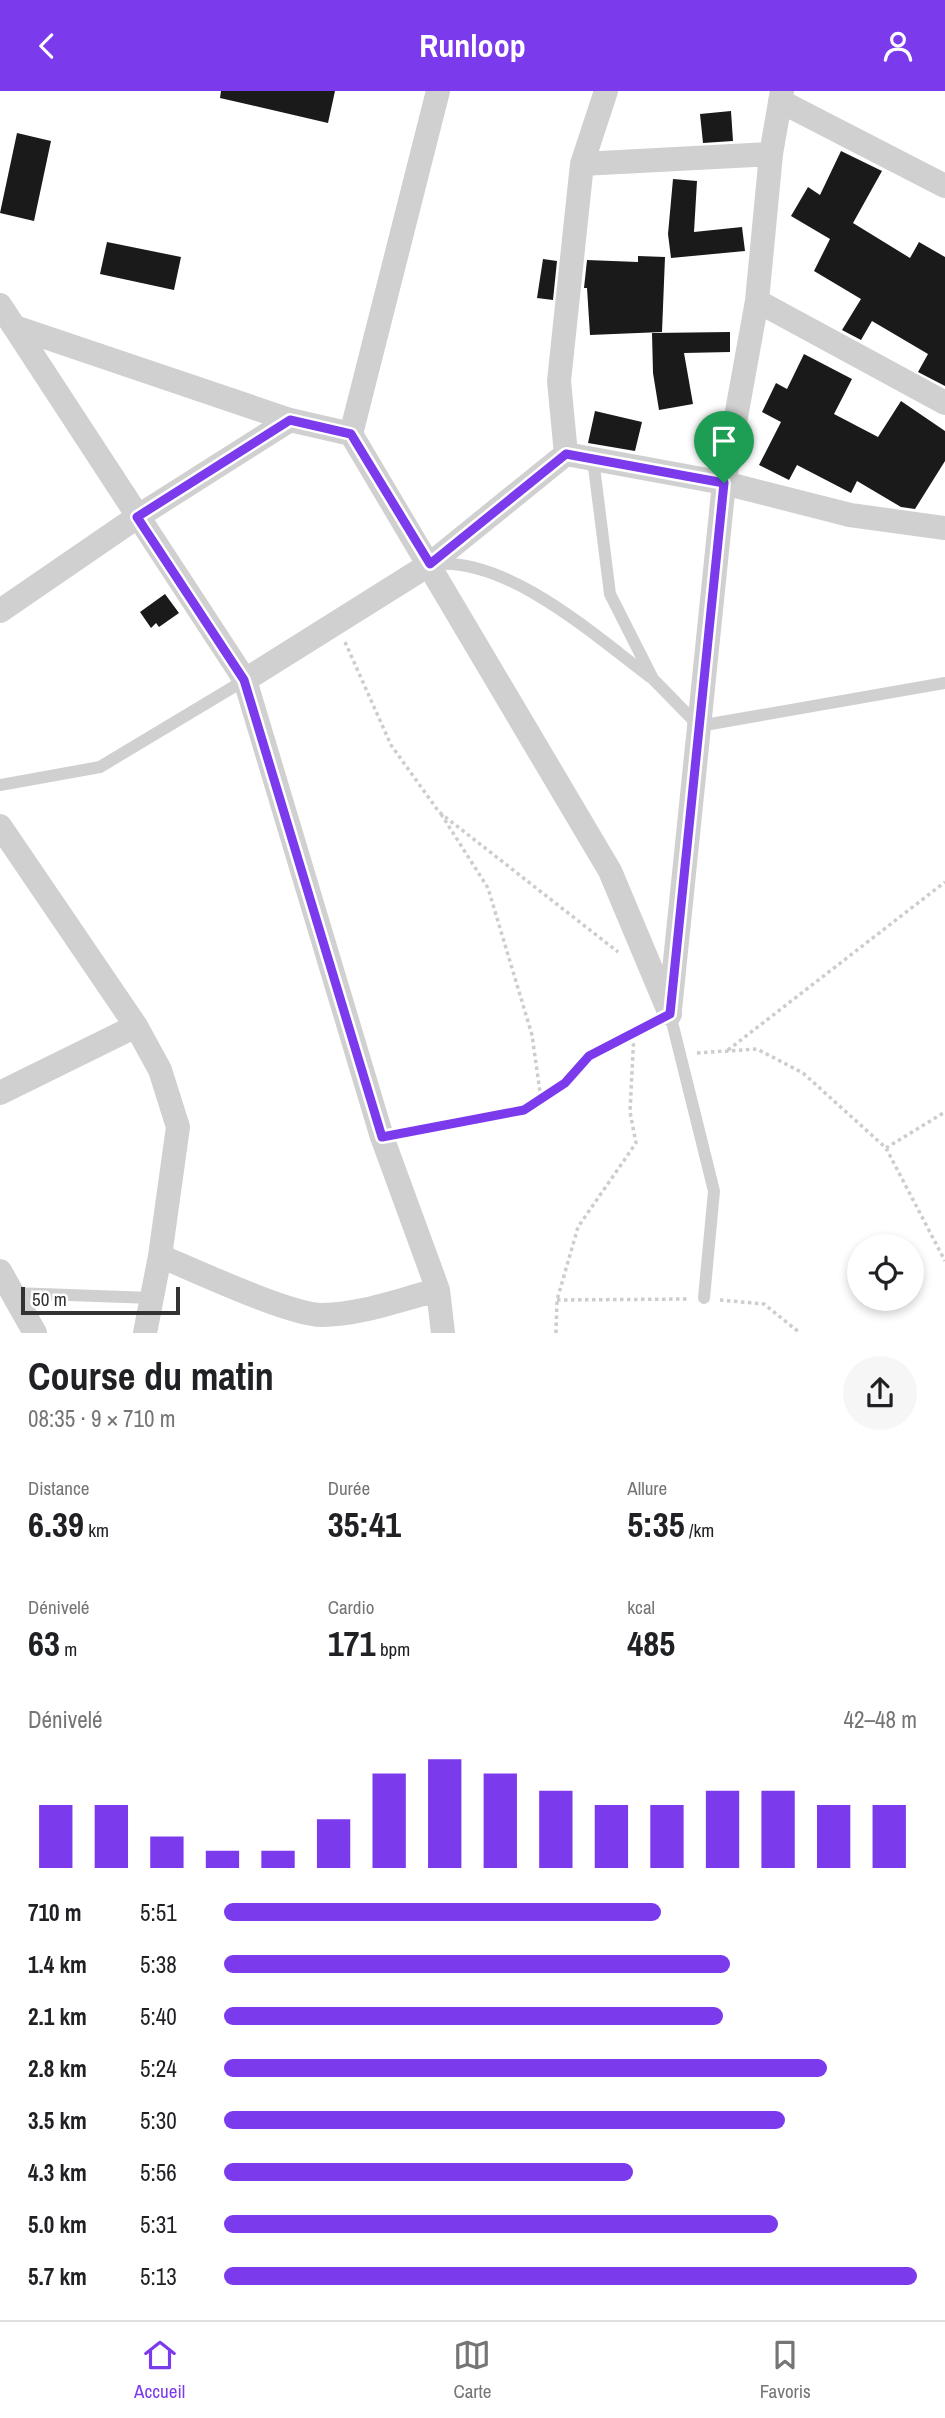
<!DOCTYPE html>
<html lang="fr">
<head>
<meta charset="utf-8">
<style>
	:root { --surface:#fff; --page:#f6f6f6; --text:#202124; --muted:#757577; --line:#e0e0e0; --accent:#7c3aed }
	body { margin:0; font-family:"Archivo Narrow",sans-serif; background:var(--page); color:var(--text); height:100vh; display:flex; flex-direction:column; font-size:26px; white-space:nowrap }
	* { box-sizing:border-box; margin:0 }
	p { font-size:23px; color:var(--muted) }
	.icon { flex:none; width:38px; height:38px; fill:none; stroke:currentColor; stroke-width:2; stroke-linecap:round; stroke-linejoin:round }
	.map { position:relative; height:1242px; overflow:hidden }
	.sheet { display:flex; flex-direction:column; background:var(--surface); flex:1 }
	.sheet>* { flex:none }
	.controls { position:absolute; left:847px; top:1143px; display:grid; gap:14px }
	.controls a { display:grid; place-items:center; width:77px; height:77px; border-radius:50%; background:var(--surface); box-shadow:0 4px 10px #0003; font-size:35px }
	.scale { position:absolute; left:21px; bottom:18px; width:159px; box-sizing:border-box; padding-left:7px; border:4px solid #333; border-top:0; font-size:19px; line-height:24px; white-space:nowrap; color:#333; -webkit-text-stroke:5px #fff; paint-order:stroke }
	.pin { position:absolute; display:grid; place-items:center; width:60px; height:60px; color:#fff; margin:-72px -30px; border-radius:50% 50% 50% 0; rotate:-45deg; box-shadow:0 0 7px #0007 }
	.pin .icon { rotate:45deg }
	.round { display:grid; place-items:center; flex:none; width:74px; height:74px; border-radius:37px; background:var(--page) }
	.headline { display:flex; align-items:center; justify-content:space-between; height:119px; padding:0 28px }
	h1 { font-size:38px; font-weight:700; line-height:52px }
	.metrics { display:grid; grid-template-columns:repeat(3,1fr); gap:10px; height:119px; padding:7px 28px }
	.metrics div { display:grid; align-content:center }
	.metrics b { font-size:35px; font-weight:700 }
	.metrics small { font-size:19px; font-weight:400 }
	.metrics p { font-size:19px }
	.chart { height:196px; padding:14px 28px }
	.chart p { display:flex; justify-content:space-between }
	.chart svg { width:100%; height:126px; margin-top:7px; stroke:var(--accent); stroke-width:6 }
	ul { padding:0 28px; list-style:none; font-size:23px }
	li { display:grid; grid-template-columns:112px 84px 1fr; align-items:center; height:52px }
	li i { height:18px; border-radius:9px; background:var(--accent) }
	header { display:flex; justify-content:space-between; align-items:center; height:91px; padding:0 28px; background:var(--accent); color:#fff; font-size:32px; font-weight:700 }
	.menu { display:flex; justify-content:space-around; align-items:center; height:98px; border-top:2px solid var(--line); background:var(--surface); font-size:19px; color:var(--muted) }
	.menu a { display:grid; justify-items:center; gap:4px }
	.menu .on { color:var(--accent) }
	.map>svg:first-child { display:block }
	.building { fill:#1a1a1a }
	.lines { fill:none; stroke-linecap:round; stroke-linejoin:round }
	.path { stroke:#cdcdcd; stroke-width:3.5; stroke-dasharray:3.5 3.5; stroke-linecap:butt }
	.service { stroke:#d0d0d0; stroke-width:12 }
	.minor { stroke:#d0d0d0; stroke-width:24 }
	.route-casing { stroke:#fff; stroke-width:14 }
	.route { stroke:#7c3aed; stroke-width:9 }
</style>
</head>
<body>
<header><svg class="icon" aria-label="back" viewBox="0 0 24 24"><path d="M15 5l-7 7 7 7"/></svg>Runloop<svg class="icon" aria-label="person" viewBox="0 0 24 24"><circle cx="12" cy="8" r="4"/><path d="M4 21q1-7 8-7t8 7"/></svg></header>
<div class="map">
<svg width="945" height="1242" viewBox="0 0 945 1242">
	<rect width="100%" height="100%" fill="#fff"/>
	<path class="building" d="M221 0H335L328 32 220 7Z
		M731 20 733 50 703 52 700 23Z
		M17 42 51 50 34 130 0 122Z
		M841 60 882 80 853 132 910 167 919 151 945 166V295L918 281 928 263 872 230 861 249 842 239 861 208 814 180 830 148 791 125 808 96 820 104Z
		M673 88 697 90 694 141 742 136 745 160 671 167 668 143Z
		M107 151 181 166 174 199 100 183Z
		M638 165 665 166 662 241 590 244 587 197H584L587 169 638 171Z
		M543 168 557 170 553 209 537 207Z
		M730 241V261L684 262 693 313 659 319 653 282 652 242Z
		M804 263 852 288 834 323 878 346 901 310 945 340V370L915 418 901 416 857 390 851 402 797 374 789 389 759 374 781 331 762 321 776 292 787 298Z
		M595 320 642 331 635 360 588 352Z
		M165 503 179 522 159 536 156 532 151 537 140 521Z"/>
	<g class="lines">
		<path class="path" d="M345 551 391 654 439 721 618 861
			M441 723 488 797 532 944 541 1008
			M728 959 945 791
			M697 962 757 958 803 982 886 1057 945 1170
			M404 1042 524 1019 565 992 589 965 650 933
			M886 1057 945 1021
			M557 1209 688 1208
			M720 1209 764 1213 800 1242
			M556 1242 557 1209 578 1136 636 1052 630 1021 634 941"/>
		<path class="service" d="M593 368 610 503 653 588 699 635 945 592
			M436 473C509 467 594 544 650 586
			M0 694 100 676 245 589
			M670 923 714 1100 704 1207
			M13 1202 152 1207"/>
		<path class="minor" d="M780 10 945 95
			M582 73 771 63
			M757 210 945 312
			M0 214 245 589 382 1046 438 1199 443 1242
			M18 237 290 329 351 343 610 780 670 923
			M351 343 438 0
			M566 363 559 290 582 73 606 0
			M0 520 137 426 290 329
			M245 589 430 473 566 363 724 392 850 424 945 437
			M0 735 136 935 160 979 178 1036 160 1165 145 1242
			M670 919 724 392 757 210 771 63 782 0
			M0 1002 136 935
			M160 1165C197 1180 287 1223 322 1224 360 1224 401 1208 438 1199
			M0 1180 35 1242"/>
	</g>
	<g class="lines">
		<defs>
			<path id="route" d="M290 329 351 343 430 473 566 363 724 392 670 923 589 965 565 992 524 1019 382 1046 244 589 137 426Z"/>
		</defs>
		<use href="#route" class="route-casing"/>
		<use href="#route" class="route"/>
	</g>
</svg>
<div class="controls">
<a><svg class="icon" aria-label="locate" viewBox="0 0 24 24"><circle cx="12" cy="12" r="6"/><path d="M12 2v4M12 18v4M2 12h4M18 12h4"/></svg></a>
</div>
<div class="scale">50 m</div>
<div class="pin" style="left:724px;top:392px;background:#1e9e55"><svg class="icon" aria-label="arrive" viewBox="0 0 24 24"><path d="M6 21V4h12l-3 4 3 4H6"/></svg></div>
</div>
<section class="sheet">
<div class="headline"><div><h1>Course du matin</h1><p>08:35 · 9 × 710 m</p></div><a class="round"><svg class="icon" aria-label="share" viewBox="0 0 24 24"><path d="M12 15V3M7 8l5-5 5 5M5 13v7h14v-7"/></svg></a></div>
<div class="metrics">
<div><p>Distance</p><b>6.39<small> km</small></b></div>
<div><p>Durée</p><b>35:41</b></div>
<div><p>Allure</p><b>5:35<small> /km</small></b></div>
</div>
<div class="metrics">
<div><p>Dénivelé</p><b>63<small> m</small></b></div>
<div><p>Cardio</p><b>171<small> bpm</small></b></div>
<div><p>kcal</p><b>485</b></div>
</div>
<div class="chart"><p><span>Dénivelé</span>42–48 m</p>
<svg viewBox="0 0 160 44" preserveAspectRatio="none"><path d="M5 44V22M15 44V22M25 44V33M35 44V38M45 44V38M55 44V27M65 44V11M75 44V6M85 44V11M95 44V17M105 44V22M115 44V22M125 44V17M135 44V17M145 44V22M155 44V22"/></svg>
</div>
<ul>
<li><b>710 m</b>5:51<i style="width:63%"></i></li>
<li><b>1.4 km</b>5:38<i style="width:73%"></i></li>
<li><b>2.1 km</b>5:40<i style="width:72%"></i></li>
<li><b>2.8 km</b>5:24<i style="width:87%"></i></li>
<li><b>3.5 km</b>5:30<i style="width:81%"></i></li>
<li><b>4.3 km</b>5:56<i style="width:59%"></i></li>
<li><b>5.0 km</b>5:31<i style="width:80%"></i></li>
<li><b>5.7 km</b>5:13<i style="width:100%"></i></li>
</ul>
</section>
<nav class="menu">
<a class="on"><svg class="icon" aria-label="home" viewBox="0 0 24 24"><path d="M3 11l9-7 9 7M6 9v11h12V9"/></svg>Accueil</a>
<a><svg class="icon" aria-label="map" viewBox="0 0 24 24"><path d="M3 6l6-2 6 2 6-2v14l-6 2-6-2-6 2zM9 4v14M15 6v14"/></svg>Carte</a>
<a><svg class="icon" aria-label="saved" viewBox="0 0 24 24"><path d="M7 4h10v16l-5-4-5 4z"/></svg>Favoris</a>
</nav>
</body>
</html>
